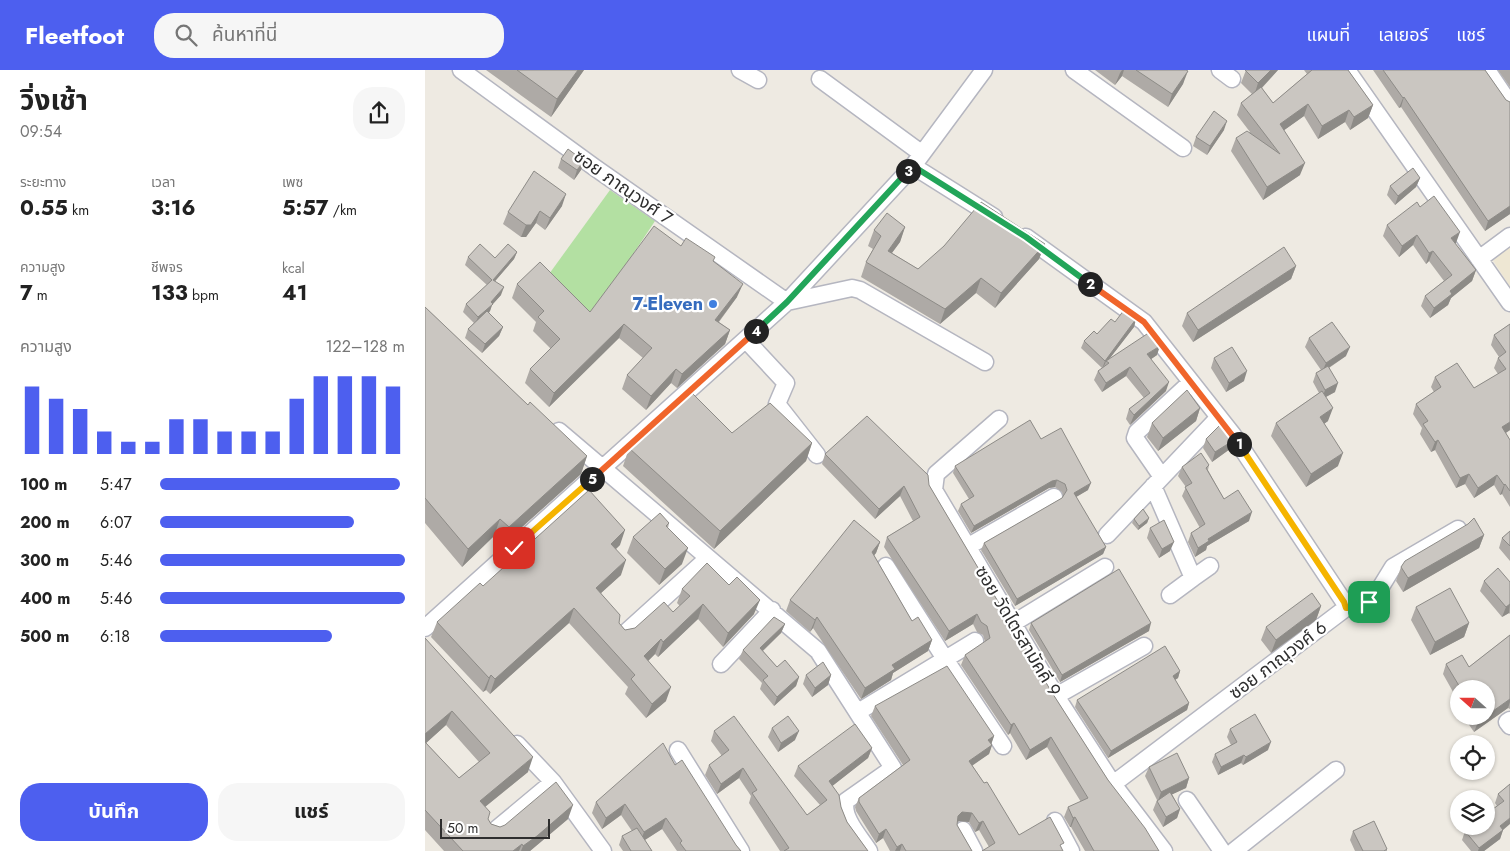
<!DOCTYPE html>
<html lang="th">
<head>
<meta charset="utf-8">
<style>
	:root { --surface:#fff; --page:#f6f6f6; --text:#222; --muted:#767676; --accent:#4d5fef }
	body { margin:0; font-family:Jost,"Noto Sans Thai",sans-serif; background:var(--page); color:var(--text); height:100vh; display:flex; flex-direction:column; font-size:19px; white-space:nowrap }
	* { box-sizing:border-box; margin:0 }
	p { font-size:16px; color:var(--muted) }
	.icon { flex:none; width:28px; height:28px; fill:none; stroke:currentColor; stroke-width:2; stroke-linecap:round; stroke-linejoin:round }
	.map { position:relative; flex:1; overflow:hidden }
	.sheet { display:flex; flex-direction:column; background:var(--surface); width:425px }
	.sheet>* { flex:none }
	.needle { width:32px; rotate:291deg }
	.tools { position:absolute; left:1025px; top:610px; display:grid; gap:10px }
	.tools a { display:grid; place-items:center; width:45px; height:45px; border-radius:50%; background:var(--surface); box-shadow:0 1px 4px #0004; font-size:25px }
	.scale { position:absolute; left:15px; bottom:12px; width:110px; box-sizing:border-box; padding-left:5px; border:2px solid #2e2e2e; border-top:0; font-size:14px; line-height:18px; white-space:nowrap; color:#2e2e2e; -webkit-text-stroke:4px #fff; paint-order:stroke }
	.pin { position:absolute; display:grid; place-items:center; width:42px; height:42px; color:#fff; margin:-21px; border-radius:10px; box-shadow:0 2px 8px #0006 }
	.km { position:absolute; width:25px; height:25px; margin:-12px; border-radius:50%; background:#222; color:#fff; font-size:14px; line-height:25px; text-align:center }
	.round { display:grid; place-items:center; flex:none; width:52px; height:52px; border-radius:20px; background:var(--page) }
	.overview { display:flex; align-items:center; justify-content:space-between; height:85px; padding:0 20px }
	h1 { font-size:28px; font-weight:700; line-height:38px }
	.figures { display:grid; grid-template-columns:repeat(3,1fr); gap:8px; height:85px; padding:5px 20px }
	.figures div { display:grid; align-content:center }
	.figures b { font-size:21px; font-weight:700 }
	.figures small { font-size:14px; font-weight:400 }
	.figures p { font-size:14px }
	.chart { height:140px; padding:10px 20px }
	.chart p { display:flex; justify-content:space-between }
	.chart svg { width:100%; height:90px; margin-top:5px; stroke:var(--accent); stroke-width:6 }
	.cta { display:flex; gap:10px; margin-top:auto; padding:10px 20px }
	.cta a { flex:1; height:58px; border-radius:20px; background:var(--accent); color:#fff; font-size:20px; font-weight:700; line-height:58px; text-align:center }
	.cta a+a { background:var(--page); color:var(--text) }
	ul { padding:0 20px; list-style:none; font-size:16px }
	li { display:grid; grid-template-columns:80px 60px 1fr; align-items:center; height:38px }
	li i { height:12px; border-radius:6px; background:var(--accent) }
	header { display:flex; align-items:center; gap:30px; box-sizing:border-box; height:70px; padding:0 25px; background:var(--accent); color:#fff }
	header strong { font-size:24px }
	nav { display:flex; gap:28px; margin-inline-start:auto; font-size:18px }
	.search { width:350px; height:45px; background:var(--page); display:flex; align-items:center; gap:12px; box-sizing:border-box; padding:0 18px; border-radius:20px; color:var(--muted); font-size:19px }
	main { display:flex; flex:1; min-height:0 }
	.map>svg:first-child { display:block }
	.education { fill:#eee7d3 }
	.green { fill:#b3e0a2 }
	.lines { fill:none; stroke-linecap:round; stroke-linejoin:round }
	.minor-casing { stroke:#b5b6c0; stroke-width:19 }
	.minor { stroke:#fff; stroke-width:16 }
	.wall { fill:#aeaaa6; fill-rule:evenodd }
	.shaded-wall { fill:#8d8b87 }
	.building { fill:#cac6c1; stroke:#8d8b87 }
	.split-1-casing { stroke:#fff; stroke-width:10 }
	.split-2-casing { stroke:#fff; stroke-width:10 }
	.split-3-casing { stroke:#fff; stroke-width:10 }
	.split-4-casing { stroke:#fff; stroke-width:10 }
	.split-5-casing { stroke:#fff; stroke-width:10 }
	.split-6-casing { stroke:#fff; stroke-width:10 }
	.split-1 { stroke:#f5b400; stroke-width:6 }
	.split-2 { stroke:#f0652b; stroke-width:6 }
	.split-3 { stroke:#22a559; stroke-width:6 }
	.split-4 { stroke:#22a559; stroke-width:6 }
	.split-5 { stroke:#f0652b; stroke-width:6 }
	.split-6 { stroke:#f5b400; stroke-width:6 }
	.shop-dot { fill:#3f7fe0; stroke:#fff; stroke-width:2 }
	.labels { text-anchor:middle; stroke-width:4.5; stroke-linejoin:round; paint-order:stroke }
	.street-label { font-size:18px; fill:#2e2e2e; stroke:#fff }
	.shop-label { font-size:18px; font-weight:bold; fill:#366cbe; stroke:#fff; text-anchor:end }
</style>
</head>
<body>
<header>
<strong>Fleetfoot</strong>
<div class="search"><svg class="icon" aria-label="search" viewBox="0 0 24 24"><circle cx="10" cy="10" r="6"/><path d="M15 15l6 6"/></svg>ค้นหาที่นี่</div>
<nav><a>แผนที่</a><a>เลเยอร์</a><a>แชร์</a></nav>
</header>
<main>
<section class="sheet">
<div class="overview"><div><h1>วิ่งเช้า</h1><p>09:54</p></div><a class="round"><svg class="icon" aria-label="share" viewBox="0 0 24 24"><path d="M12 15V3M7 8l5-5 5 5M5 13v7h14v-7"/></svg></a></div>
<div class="figures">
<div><p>ระยะทาง</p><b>0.55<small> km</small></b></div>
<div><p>เวลา</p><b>3:16</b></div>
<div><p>เพซ</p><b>5:57<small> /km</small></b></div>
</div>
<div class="figures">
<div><p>ความสูง</p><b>7<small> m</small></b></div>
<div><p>ชีพจร</p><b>133<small> bpm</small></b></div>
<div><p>kcal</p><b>41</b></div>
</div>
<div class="chart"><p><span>ความสูง</span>122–128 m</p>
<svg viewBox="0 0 160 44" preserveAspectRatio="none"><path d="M5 44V11M15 44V17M25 44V22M35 44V33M45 44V38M55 44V38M65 44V27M75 44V27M85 44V33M95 44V33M105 44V33M115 44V17M125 44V6M135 44V6M145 44V6M155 44V11"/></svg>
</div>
<ul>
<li><b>100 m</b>5:47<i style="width:98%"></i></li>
<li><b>200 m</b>6:07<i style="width:79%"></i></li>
<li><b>300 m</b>5:46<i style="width:100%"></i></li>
<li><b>400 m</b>5:46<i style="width:100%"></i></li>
<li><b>500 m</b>6:18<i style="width:70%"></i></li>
</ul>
<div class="cta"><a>บันทึก</a><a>แชร์</a></div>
</section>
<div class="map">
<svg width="1085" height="781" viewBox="0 0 1085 781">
	<rect width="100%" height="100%" fill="#eeeae2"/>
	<path class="education" d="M1085 173V217L1066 187Z"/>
	<path class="green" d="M185 120 230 151 167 246 119 211Z"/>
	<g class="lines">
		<defs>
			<path id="minor" d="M36 0 169 97 362 232 427 218 435 220 560 292
				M315 0 333 10
				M649 0 758 78
				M795 0 807 9
				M922 0 1085 233
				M1062 0 1085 34
				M395 9 496 83
				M488 96 569 147
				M601 167 719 252 808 365 919 532 921 538 688 714
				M1054 189 1085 166
				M321 270 361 313 352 334 392 385
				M574 349 511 404 509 420 631 626 688 714 739 781
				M134 361 393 581 468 698 421 731C416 747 436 768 444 781
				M737 407 710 368 712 362 766 312
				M728 416 768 508 745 525
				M682 465 794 347
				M542 477 629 427
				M461 496 520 589 578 676
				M768 508 785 496
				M921 538H932L949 528 968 497 1033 459
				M587 554 680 497
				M0 558 362 232 488 96 559 0
				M198 565 283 488
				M296 594 347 540
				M631 626 719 576
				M433 642 550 571
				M1085 650 1082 652 1085 656
				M92 674 128 712 178 781
				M253 680 316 781
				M762 730 797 781
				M630 751 646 781
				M538 760 549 781
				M68 762 128 712
				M809 781 911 700"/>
		</defs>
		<use href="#minor" class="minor-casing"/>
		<use href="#minor" class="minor"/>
	</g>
	<path class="wall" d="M61 0H159L126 47Z
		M670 0H761L758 14 743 37 697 6 690 15Z
		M821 0H853L837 18 848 33 882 4 879 0H923L948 35 943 48 925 60 920 52 893 69 879 46 859 60 875 105 838 130 806 81 811 68 825 62 812 45 816 33 827 24 816 13Z
		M948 0H1060L1081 30 1085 32V144L1060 161 976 37 974 38Z
		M1073 0H1085V17Z
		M799 60 782 85 768 76 771 67Z
		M136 89 159 91 156 100 149 110 133 98Z
		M995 108 991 117 970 135 962 125 965 116Z
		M137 136 120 160 111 153 101 167H96L78 154 83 142Z
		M995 137 1031 173H1030L1051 200 1047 211 1026 228 1023 235 1005 248 996 236 1000 226 1019 211 1004 191 1001 194 988 175 974 187 958 166 962 155Z
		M480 157 475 172 467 183 493 199 620 174 614 189 570 238 551 223 515 254 436 207 441 192 448 179 443 176 449 160Z
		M256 176 288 191 312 227 294 252 305 260 300 274 252 318 246 313 221 340 197 319 202 305 218 288 194 268 124 337 100 313 105 299 126 279 108 261 111 252 87 228 92 214 165 242Z
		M92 182 89 189 70 211 76 225 67 235 65 241 64 243 78 257 74 266 57 283 40 268 43 259 49 253 38 242 41 234 62 215 40 195 43 187 70 188Z
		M871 196 866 209 768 272 757 256 762 243Z
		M0 237 103 335 162 386 156 404 77 475 69 466 37 497 0 453Z
		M711 249 709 257 684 289 732 285 726 289 741 321 705 355 701 349 704 339 719 328 701 306 677 322 669 310 673 301 677 298 656 278 659 271 672 264 690 252Z
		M1085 254V360L1081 363 1085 370V437L1077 424 1075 425 1069 415 1049 428 1040 414 1031 418 1010 380 1006 382 995 364 997 358 988 344 991 334 1009 322 1006 317 1010 307 1049 318 1073 304 1069 298 1073 288 1074 287 1066 275 1069 265Z
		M884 268 921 286 904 298 910 322 901 327 903 351 899 354 913 396 881 417 846 366 851 353 894 323 888 312 891 303 896 300 880 277Z
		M789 288 819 311 801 322 786 298Z
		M775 338 771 351 733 381 722 367 727 353Z
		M307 363 387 373 381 391 289 479 198 396 204 378Z
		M616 369 663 420 651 427 681 477 678 484 590 536 556 480 559 473 637 428 638 426 637 422 630 417 624 418 546 463 533 441 536 434 544 429 528 403 530 396Z
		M781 369 805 379 787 392 778 378Z
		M400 384 504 415 626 621 683 710 734 781H660L646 757H645L639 747 643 737 656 732 622 677 601 690 585 663 583 665 536 595 540 585 560 572 558 565 552 562 548 554 520 571 459 477 462 467 488 451 475 426 450 449 397 394Z
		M784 395 783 400 799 429 824 451 782 476 781 480 770 487 763 472 766 463 775 458 757 426 761 417 753 406 757 397Z
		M724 448 722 453 713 460 707 453 709 449Z
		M244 453 243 458 257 494 234 515 202 483 208 467Z
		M725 458 745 481 734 488 722 468Z
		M1085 461V491L1074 478 1077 468Z
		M1059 465 1054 478 978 522 971 511 976 497Z
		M455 472 451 483 449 485 487 551 507 570 503 581 468 603 466 610 436 629 388 558 385 562 361 541 365 530Z
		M195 475 191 479 196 505 176 523 194 553 200 560 210 558 248 542 255 536 252 533 257 519 329 544 298 577 273 549 233 587 230 584 223 591 241 631 221 648 200 624 203 617 144 553 65 624 61 620 58 622 6 567 12 552 58 516Z
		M1059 511 1085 512V544L1084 543 1077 547 1055 521Z
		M896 536 891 550 846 583 836 570 841 557Z
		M991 537 1044 553 1039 567 1005 585 986 550Z
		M606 553 724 561 635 612 604 560Z
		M360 554 356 563 338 581 352 597 374 607 371 616 349 636 335 619 337 613 314 589 318 580Z
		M1085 565V639L1083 638 1049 662 1038 646H1061V619H1034V640L1030 635 1032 629 1018 604 1021 594 1044 597Z
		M0 568 103 702 60 737 63 749 66 754 75 757 143 749 105 781H19L0 760ZM21 655 54 692 34 708 1 673Z
		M755 601 753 608 750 610 764 633 762 640 683 688 650 637 652 630Z
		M381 605H406L403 615 387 627 378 614Z
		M450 636 569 666 566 674 567 675 564 684 547 695 559 713 594 765 639 773 564 777 554 760 550 762 544 752 534 751 532 752V755L547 781H465L458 768 451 773 431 741 430 737 434 728 478 695 446 646Z
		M347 658 370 670 353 682 343 667Z
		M805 659 843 680 818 695 816 693 793 705 787 692 790 684 806 675 802 667Z
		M289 661 382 745 395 735 369 706 373 696 447 678 443 688 407 716 416 737 422 752 443 781H355L324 733 326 726 314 708 292 724 280 705 284 695 297 686 286 671Z
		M250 695 311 775 316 781H252L237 759 220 770 227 781H198L194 775 197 766 207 761 196 745 177 759 167 743 171 732Z
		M724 697 764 708 761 718 747 724 755 739 752 748 738 757 728 740 732 730 720 706Z
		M1085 714 1078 760 1075 769 1059 781H1046L1037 770 1040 761 1072 736 1070 733 1073 724Z
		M928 761 962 779V781H930L925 770Z"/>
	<path class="shaded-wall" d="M153 0H159L126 47 132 29Z
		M697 0H699L697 6 690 15 695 3Z
		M846 0H853L829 26 833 13Z
		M763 1 758 14 743 37 747 24Z
		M979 27 976 37 974 38 978 28Z
		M883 34 879 46 851 66 855 54Z
		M948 35 943 48 925 60 929 47Z
		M924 40 920 52 893 69 897 56Z
		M802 51 799 60 782 85 785 76Z
		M159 91 156 100 149 110 152 100Z
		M880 93 875 105 838 130 842 117Z
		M995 108 991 117 970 135 973 126Z
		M141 124 137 136 120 160 125 148Z
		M1085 136V144L1060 161 1063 151Z
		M115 141 111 153 101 167H96L101 155Z
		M480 157 475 172 457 196 463 181Z
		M1035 162 1031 173 1022 179 1026 168Z
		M992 165 988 175 974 187 977 176Z
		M620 174 614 189 570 238 576 223Z
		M1008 181 1004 191 1001 194 1004 183Z
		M92 182 89 189 65 217 68 210Z
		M871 196 866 209 768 272 773 260Z
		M1051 200 1047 211 1026 228 1023 235 1005 248 1009 238 1025 221Z
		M556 208 551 223 515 254 520 239Z
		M318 214 312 227 285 263 290 250Z
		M79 217 76 225 67 235 65 241 50 255 53 247Z
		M711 249 709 257 682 292 681 291 680 294 677 299 680 291Z
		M199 254 194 268 124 337 129 323Z
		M78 257 74 266 57 283 60 274Z
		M305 260 300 274 252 318 257 304Z
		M735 276 732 285 719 294 722 284Z
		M925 277 921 286 897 302 901 293Z
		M705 297 701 306 677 322 681 313Z
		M251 299 246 313 221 340 226 326Z
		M822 301 819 311 801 322 804 313Z
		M744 312 741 321 705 355 709 345Z
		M913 313 910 322 897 329 900 320Z
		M775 338 771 351 733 381 738 368Z
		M908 338 903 351 890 360 895 347Z
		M1085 352V360L1074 367 1077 357Z
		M809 370 805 379 787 392 790 382Z
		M1013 370 1010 380 1006 382 1010 372Z
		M387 373 381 391 289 479 295 461Z
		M918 383 913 396 881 417 886 404Z
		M162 386 156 404 77 475 84 457Z
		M1044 404 1040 414 1031 418 1035 408Z
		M1072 405 1069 415 1049 428 1053 418Z
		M632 410 630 417 624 418 546 463 549 456 627 411Z
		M666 413 663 420 646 430 649 423Z
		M1080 414 1077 424 1075 425 1079 415Z
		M479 416 475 426 450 449 454 439Z
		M827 442 824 451 782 476 781 480 770 487 773 478 783 469Z
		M724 448 722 453 713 460 714 456Z
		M75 449 69 466 37 497 43 479Z
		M200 460 195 475 181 488 186 474Z
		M1059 465 1054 478 978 522 983 508Z
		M455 472 451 483 443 493 447 482Z
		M749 472 745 481 734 488 737 479Z
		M681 477 678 484 590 536 592 529Z
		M263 478 257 494 234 515 240 499Z
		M201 490 196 505 166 532 171 518Z
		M335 530 329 544 298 577 303 563Z
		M278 534 273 549 233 587 238 572Z
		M1085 534 1084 543 1077 547 1081 537Z
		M896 536 891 550 846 583 851 570Z
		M149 538 144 553 65 624 70 609Z
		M552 544 548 554 520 571 524 561Z
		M392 547 388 558 385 562 390 550Z
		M726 553 724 561 635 612 637 605Z
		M1044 553 1039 567 1005 585 1010 572Z
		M360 554 356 563 331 587 335 578Z
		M236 569 230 584 214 600 219 586Z
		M507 570 503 581 468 603 466 610 436 629 440 618 467 595Z
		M755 601 753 608 745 613 748 606Z
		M66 605 61 620 58 622 64 608Z
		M406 605 403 615 387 627 390 618Z
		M374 607 371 616 349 636 352 627Z
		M246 617 241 631 221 648 227 634Z
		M1085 629V632L1083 638 1049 662 1053 652Z
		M764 633 762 640 683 688 686 681Z
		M27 641 21 655 0 674V664Z
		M589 653 585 663 583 665 586 655Z
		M374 661 370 670 353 682 356 673Z
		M569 666 566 675 563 670Z
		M626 667 622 677 601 690 605 680Z
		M846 672 843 680 818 695 821 687Z
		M567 675 564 684 541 700 544 691Z
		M447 678 443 688 401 721 404 711Z
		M819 685 816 693 793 705 796 697Z
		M108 687 103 702 50 745 55 731Z
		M318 698 314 708 292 724 296 714Z
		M764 708 761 718 733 731 736 722Z
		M200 734 196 745 177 759 181 748Z
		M148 735 143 749 105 781H96L98 776Z
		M755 739 752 748 738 757 741 747Z
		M537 742 547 743 544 752 534 751 529 755 533 746Z
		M650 747 646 757H645L648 748Z
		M241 748 237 759 215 773 219 762Z
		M1085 748V754L1078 760 1075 769 1059 781H1053L1054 778 1075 756Z
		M558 751 554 760 550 762 554 753Z
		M461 759 458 768 451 773 454 764Z
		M97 774 94 781H88Z
		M477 774 475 781H470L472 777Z"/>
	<path class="building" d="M92 0H153L132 29Z
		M711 0H761L763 1 747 24Z
		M820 0H846L833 13Z
		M887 0H923L948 35 929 47 924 40 897 56 883 34 855 54 880 93 842 117 811 68 822 61 855 84 816 33 836 17 848 33Z
		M958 0H1060L1081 30 1085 32V136L1063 151 979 27 978 28Z
		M789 41 802 51 785 76 771 67Z
		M143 79 159 91 152 100 136 89Z
		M988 98 995 108 973 126 965 116Z
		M109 101 141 124 125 148 115 141 106 155H101L83 142Z
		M1009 126 1035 162 1026 168 1051 200 1025 221 1027 224 1009 238 1000 226 1027 205 1008 181 1004 183 992 165 977 176 962 155 992 132 995 137Z
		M556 132 620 174 576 223 556 208 520 239 441 192 456 166 449 160 462 143 480 157 463 181 493 199 519 176Z
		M229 156 256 176 261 168 290 187 288 191 318 214 290 250 305 260 257 304 251 299 226 326 202 305 227 278 199 254 129 323 105 299 135 269 113 247 119 241 92 214 115 192 165 242Z
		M55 174 70 188 83 174 92 182 68 210 79 217 66 232 68 234 53 247 41 234 67 210 43 187Z
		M859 177 871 196 773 260 762 243Z
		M0 237 103 335 105 332 162 386 84 457 75 449 43 479 0 428Z
		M699 240 711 249 680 291 659 271 669 261 672 264 686 249 690 252Z
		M62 241 78 257 60 274 43 259Z
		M907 252 925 277 901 293 884 268Z
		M1085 254V352L1077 357 1085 370V421L1080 414 1079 415 1072 405 1053 418 1044 404 1035 408 1013 370 1010 372 998 354 1003 351 991 334 1016 317 1010 307 1032 293 1049 318 1081 299 1073 288 1081 282 1069 265Z
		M725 262 735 276 722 284 744 312 709 345 704 339 725 323 705 297 681 313 673 301 684 293 681 291Z
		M807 277 822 301 804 313 789 288Z
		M903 296 913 313 900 320 891 303Z
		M762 320 775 338 738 368 727 353Z
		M897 321 908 338 895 347 918 383 886 404 851 353Z
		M267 323 307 363 345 333 387 373 295 461 204 378Z
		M442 346 503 405 504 415 626 621 683 710 720 758 734 781H669L650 747 648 748 643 737 663 728 626 667 605 680 589 653 586 655 540 585 565 568 562 556 556 552 552 544 524 561 462 467 495 447 479 416 454 439 400 384Z
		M605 350 616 369 636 358 666 413 649 423 681 477 592 529 559 473 637 428 642 420 640 414 632 410 627 411 549 456 536 434 549 426 530 396Z
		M797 353 809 370 790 382 781 369Z
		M776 383 784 395 781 398 799 429 813 420 827 442 783 469 784 471 773 478 766 463 780 454 760 417 767 413 757 397Z
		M164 420 200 460 186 474 201 490 171 518 195 545 194 553 200 560 210 558 239 532 248 542 265 526 257 519 282 493 304 515 312 507 335 530 303 563 278 534 238 572 236 569 219 586 246 617 227 634 206 609 210 605 149 538 70 609 66 605 64 608 12 552 55 513 58 516Z
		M718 439 724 448 714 456 709 449Z
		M235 443 244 453 241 456 263 478 240 499 208 467Z
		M1049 448 1059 465 983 508 976 497 980 491 1043 454Z
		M429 450 455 472 447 482 487 551 493 547 507 570 467 595 470 599 440 618 392 547 390 550 365 530Z
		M739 450 749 472 737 479 725 458Z
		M1085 461V476L1077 468Z
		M1073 498 1085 512V534L1081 537 1059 511Z
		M694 499 726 553 637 605 606 553Z
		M1025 518 1044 553 1010 572 991 537Z
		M887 523 896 536 851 570 841 557Z
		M349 547 360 554 335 578 352 597 360 590 374 607 352 627 338 610 343 606 318 580Z
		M1085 565V629L1061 646V619H1036L1021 594 1037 585 1044 597Z
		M0 568 108 687 55 731 65 742 63 749 66 754 75 757 80 755 131 712 148 735 112 766 98 776 97 774 88 781H38L0 740V672L34 708 65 683 27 641 0 664Z
		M740 576 755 601 748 606 764 633 686 681 652 630Z
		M398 592 406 605 390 618 381 605Z
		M522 596 569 666 563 670 567 675 544 691 559 713 562 712 594 765 625 747 639 773 635 775 638 781H557L570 773 558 751 554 753 547 743 537 742 533 746 532 755 547 781H481L477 774 472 777 461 759 454 764 434 732V728L485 690 450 636Z
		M830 644 846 672 821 687 819 685 796 697 790 684 812 672 805 659Z
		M309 646 382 745 402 730 373 696 430 654 447 678 404 711 414 725 416 737 422 752 443 781H359L364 778 327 723 332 720 318 698 296 714 284 695 304 680 289 661Z
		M363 646 374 661 356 673 347 658Z
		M1049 646H1061L1053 652Z
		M238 673 250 695 257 690 311 775 316 781H261L255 773 257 771 241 748 219 762 200 734 181 748 171 732Z
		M752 683 764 708 736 722 724 697Z
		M1085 714V748L1075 756 1078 760 1054 778 1040 761 1046 756H1061V744L1079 731 1073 724Z
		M745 722 755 739 741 747 732 731Z
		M949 751 962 779 959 781H938L928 761Z
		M212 758 227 781H206L197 766Z"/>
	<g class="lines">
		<defs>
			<path id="split-1" d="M814 374 919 532 921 538H932L944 532"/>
			<path id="split-2" d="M665 214 719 252 814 374"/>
			<path id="split-3" d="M483 101 488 96 601 167 665 214"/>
			<path id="split-4" d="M331 261 362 232 483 101"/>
			<path id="split-5" d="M167 409 331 261"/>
			<path id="split-6" d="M89 478 167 409"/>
		</defs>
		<use href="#split-1" class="split-1-casing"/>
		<use href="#split-2" class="split-2-casing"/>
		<use href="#split-3" class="split-3-casing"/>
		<use href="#split-4" class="split-4-casing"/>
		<use href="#split-5" class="split-5-casing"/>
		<use href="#split-6" class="split-6-casing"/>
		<use href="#split-1" class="split-1"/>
		<use href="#split-2" class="split-2"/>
		<use href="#split-3" class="split-3"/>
		<use href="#split-4" class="split-4"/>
		<use href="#split-5" class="split-5"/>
		<use href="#split-6" class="split-6"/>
	</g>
	<circle class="shop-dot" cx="288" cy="234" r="5"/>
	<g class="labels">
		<g class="street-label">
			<text transform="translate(198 117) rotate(35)" y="6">ซอย ภาณุวงศ์ 7</text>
			<text transform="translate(593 561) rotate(59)" y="6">ซอย วัดไตรสามัคคี 9</text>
			<text transform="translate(853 590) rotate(-37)" y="6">ซอย ภาณุวงศ์ 6</text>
		</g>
		<g class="shop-label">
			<text x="278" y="240">7-Eleven</text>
		</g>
	</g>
</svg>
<div class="tools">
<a><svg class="needle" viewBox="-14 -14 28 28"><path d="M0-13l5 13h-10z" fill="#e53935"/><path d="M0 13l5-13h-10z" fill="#767676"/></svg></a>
<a><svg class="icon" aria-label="locate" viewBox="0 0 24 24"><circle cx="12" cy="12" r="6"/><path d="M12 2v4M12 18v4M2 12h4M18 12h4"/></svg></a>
<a><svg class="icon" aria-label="layers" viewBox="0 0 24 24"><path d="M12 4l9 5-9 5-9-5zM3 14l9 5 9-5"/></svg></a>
</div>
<div class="scale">50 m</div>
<div class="pin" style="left:944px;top:532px;background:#1e9e55"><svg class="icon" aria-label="arrive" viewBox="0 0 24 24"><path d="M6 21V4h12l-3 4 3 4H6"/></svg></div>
<div class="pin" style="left:89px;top:478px;background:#d93025"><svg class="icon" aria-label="check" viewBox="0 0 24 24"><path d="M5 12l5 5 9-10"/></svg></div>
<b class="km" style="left:814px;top:374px">1</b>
<b class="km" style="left:665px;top:214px">2</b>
<b class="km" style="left:483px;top:101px">3</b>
<b class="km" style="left:331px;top:261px">4</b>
<b class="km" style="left:167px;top:409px">5</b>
</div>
</main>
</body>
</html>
